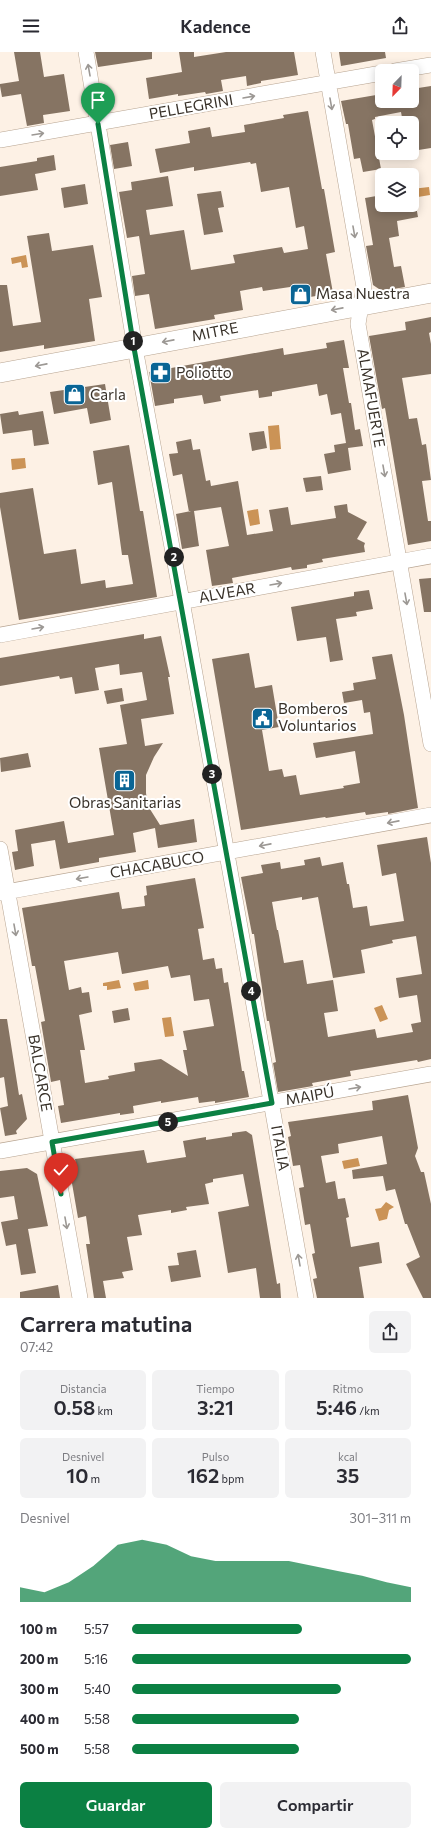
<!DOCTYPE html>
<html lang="es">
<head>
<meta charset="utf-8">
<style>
	:root { --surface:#fff; --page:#f2f2f3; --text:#2b2b33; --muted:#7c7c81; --accent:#0b8043 }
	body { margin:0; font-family:Commissioner,sans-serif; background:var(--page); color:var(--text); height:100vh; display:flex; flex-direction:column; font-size:15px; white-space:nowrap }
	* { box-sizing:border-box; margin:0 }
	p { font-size:13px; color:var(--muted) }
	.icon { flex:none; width:22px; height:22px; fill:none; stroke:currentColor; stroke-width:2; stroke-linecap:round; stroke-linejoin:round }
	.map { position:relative; height:1246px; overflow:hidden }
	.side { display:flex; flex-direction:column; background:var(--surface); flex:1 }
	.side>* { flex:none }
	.needle { width:26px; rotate:203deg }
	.buttons { position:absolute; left:375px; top:12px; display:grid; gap:8px }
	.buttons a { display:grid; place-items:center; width:44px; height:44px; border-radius:6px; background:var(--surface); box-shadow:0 2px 10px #0003; font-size:20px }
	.pin { position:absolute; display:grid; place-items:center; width:34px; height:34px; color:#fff; margin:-41px -17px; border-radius:50% 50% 50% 0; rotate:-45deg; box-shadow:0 0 4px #0007 }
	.pin .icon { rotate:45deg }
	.km { position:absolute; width:20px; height:20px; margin:-10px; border-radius:50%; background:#222; color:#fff; font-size:11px; line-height:20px; text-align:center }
	.round { display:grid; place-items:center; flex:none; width:42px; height:42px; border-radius:6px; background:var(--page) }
	.summary { display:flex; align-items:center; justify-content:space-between; height:68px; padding:0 20px }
	h1 { font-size:22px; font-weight:600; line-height:30px }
	.figures { display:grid; grid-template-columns:repeat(3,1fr); gap:6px; height:68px; padding:4px 20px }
	.figures div { display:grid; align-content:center; border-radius:6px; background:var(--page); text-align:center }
	.figures b { font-size:20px; font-weight:600 }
	.figures small { font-size:11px; font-weight:400 }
	.figures p { font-size:11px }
	.chart { height:112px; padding:8px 20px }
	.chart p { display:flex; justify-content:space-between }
	.chart svg { width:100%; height:72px; margin-top:4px; fill:var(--accent); opacity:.7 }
	.action { display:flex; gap:8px; margin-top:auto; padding:8px 20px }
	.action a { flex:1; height:46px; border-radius:6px; background:var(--accent); color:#fff; font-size:16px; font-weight:600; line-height:46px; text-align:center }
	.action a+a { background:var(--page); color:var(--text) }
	ul { padding:0 20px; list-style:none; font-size:13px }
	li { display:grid; grid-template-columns:64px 48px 1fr; align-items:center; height:30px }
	li i { height:10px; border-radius:5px; background:var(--accent) }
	header { display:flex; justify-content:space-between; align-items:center; height:52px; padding:0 20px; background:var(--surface); font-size:18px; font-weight:600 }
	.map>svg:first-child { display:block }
	.water { fill:#cb9356 }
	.building { fill:#867463; fill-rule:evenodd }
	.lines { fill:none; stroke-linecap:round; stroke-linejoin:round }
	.minor-casing { stroke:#b7a491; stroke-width:16 }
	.tertiary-casing { stroke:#b7a491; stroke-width:20 }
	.minor { stroke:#fff; stroke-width:15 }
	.tertiary { stroke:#fff; stroke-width:19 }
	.oneway { stroke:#9c9894 }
	.route-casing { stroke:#fff; stroke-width:8 }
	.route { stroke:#0b8043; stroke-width:5 }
	.labels { text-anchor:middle; stroke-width:4; stroke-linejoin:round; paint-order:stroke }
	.street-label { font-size:15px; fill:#383129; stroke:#fff }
	.poi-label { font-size:15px; fill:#383129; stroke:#fff; text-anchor:start }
</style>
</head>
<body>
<header><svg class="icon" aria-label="menu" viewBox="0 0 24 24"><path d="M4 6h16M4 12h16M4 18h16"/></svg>Kadence<svg class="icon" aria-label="share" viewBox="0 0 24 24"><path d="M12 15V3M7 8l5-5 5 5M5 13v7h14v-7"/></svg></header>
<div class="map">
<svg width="431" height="1246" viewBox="0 0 431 1246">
	<rect width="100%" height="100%" fill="#fdf1e5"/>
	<path class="water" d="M429 135 430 143 412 146V137Z
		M26 203 28 215 22 216 21 210 12 212 11 206Z
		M279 373 281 397 270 398 268 374Z
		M25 406 26 416 12 418 11 407Z
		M258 457 260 472 250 474 247 459Z
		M119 928 121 936 107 938V934H103V931Z
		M148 928 149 937 135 939 133 931Z
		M382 953 388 967 380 970 374 956Z
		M171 965 174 984 165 985 162 966Z
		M358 1106 360 1114 344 1117 342 1109Z
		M386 1150 394 1155 389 1158 387 1167 379 1169 375 1157 381 1156Z"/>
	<path class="building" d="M14 0H40L44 25 64 22 70 59 43 63 44 71 27 74 21 42 2 45 0 34V32L19 29Z
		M95 0H152V7L98 15Z
		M179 0H194V5L226 0H294L298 23 261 29V31L247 34 246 24 221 28 223 39 206 42 205 40 178 44V42L149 47 146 26 182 20Z
		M339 0H385L386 6 341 14Z
		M431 34V96L412 99V71H403L401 60 375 65V67L372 68 381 117 363 120 360 106 354 107 348 72H346L341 49 382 42V49H412V37Z
		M308 59 322 137H324L335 200 326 202 333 241 293 248 290 235 263 239 262 235 240 239 243 258 214 263 215 267 155 277 149 242 135 244 132 224 145 222 139 184 127 186 119 140 132 138 131 130 168 124 173 154 146 158 150 183 184 178 191 218 235 211 233 203 282 195 284 201 308 197 304 174 296 176 289 135 261 140 256 111 251 112 250 110 194 119V115L160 121 155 97 190 91 188 79 210 75 212 85 245 80 244 73 284 66 283 63Z
		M128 90 132 114 114 117 110 93Z
		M54 103 56 118 35 122 38 138 0 144V115L37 109V106Z
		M85 132 88 152 64 156 61 136Z
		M221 139 224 155 218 156 223 180 204 183 197 142Z
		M382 143V153H385L386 159 416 154 418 165 397 169 399 184 389 186 394 215 401 214 405 235 382 239 373 233 366 194 373 193 365 146Z
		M49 181 52 199 93 193 102 245 89 247 95 289 44 297V293L0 300V233H7L13 274 41 270 27 184Z
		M431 265V280L429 281 431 292V322L402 326 409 367 417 366 422 393 426 392 431 428 422 429 428 469H431V489L408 493 385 356 382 357 369 284 406 278 405 270Z
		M344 288 349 316H343L349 351H351L355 378 360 377 363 394 348 396 351 418 328 422 324 402 335 400 334 393 346 391 341 361 331 363 327 342 319 344 317 332 272 340V344L259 346 258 338 220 344 221 349 204 352 202 343 174 347V351L155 354 149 320 283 296 284 303 327 296 326 291Z
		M105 332 111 368 90 372 87 356 54 362 50 340Z
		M18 359 19 363 43 359 49 392 34 394 32 378 3 382 0 362Z
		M264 379 267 396 252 399 249 381Z
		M191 387 193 398 200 397 206 429 210 428 211 434 238 429 247 483 273 479 269 458 288 455 291 473 336 466 334 454 347 452 348 460 367 470 357 487 365 491 364 494 365 500 322 507 323 510 307 513V516L292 518 291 515 232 526 233 531 212 534 206 498 229 494 221 455 194 459 199 494 182 497 176 462 191 459 189 460 182 422 173 424 169 402 178 401 176 390Z
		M129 393 140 459H143L157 545 19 568 0 455V441L33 436 44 502 76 497 81 532 105 528 106 536 133 532 128 503H122L112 430 98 433 93 399Z
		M321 424 323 438 306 440 303 426Z
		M431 526V560H424L419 527Z
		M369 538 373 557 356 560 357 564 336 567 343 608 330 610 326 585 297 589 291 555 354 544V540Z
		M144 582V587L161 584 170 625H168L174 662 141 667 145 694 163 691 154 705 146 723V741L148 754 160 773 194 767 197 790 158 796 155 776 133 781 136 800 99 806V810L60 817 55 788 31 792 34 814 15 818 12 800 18 799 15 778 64 769 68 791 114 783 99 696 127 692 120 653 147 648 142 620 120 623 119 612 95 616 99 638 75 642 72 625 60 627 59 624 0 634V606Z
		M249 601 255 636 272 633 279 675 262 678 269 719 282 717 284 725 296 723 300 743 344 736 343 734 360 731 355 699 316 706 313 691 373 682 370 660 364 661 362 648 344 651 342 640 354 638 353 631 376 627 372 605 392 602 404 663 418 756 388 762V760L366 763 365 760 326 766 325 765 241 778 212 607Z
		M122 636 124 649 107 652 104 639Z
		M28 701 31 715 1 720 0 706Z
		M427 785 431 811V1007L418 1010 417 1008 350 1019 351 1024 312 1031 313 1034 278 1040 273 1011 276 1010 269 969H267L265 956 254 882H252L241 825 263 821 261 813 280 810 281 817 305 813 304 808 320 805 322 814 343 810 347 832H349L353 856 367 854 370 874 404 869 396 821 382 824 377 793ZM302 845V848L318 845 333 926 365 921 361 898 393 891 392 888 416 884 422 922 396 926 399 946 417 943 421 970 411 972 413 980 377 986 375 977 328 985 324 961 338 959 333 928 307 932 303 908 284 911 278 878H277L272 850Z
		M195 826 204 876 198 877 203 908 214 906 216 917 222 916 224 931 228 930 242 1019H244L249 1045 215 1051V1049L199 1051 198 1045 161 1051V1049L133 1054 134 1061 120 1063V1061L61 1071 58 1054 64 1053 60 1028 51 1030 41 970 45 969 35 914H32L22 856 119 840 122 857 145 854 144 844 147 843 146 834ZM118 900 122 922 168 914 171 926 190 923 194 949 209 947 214 974 183 979 187 998H183L188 1024 161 1007 134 1011 135 1019 108 1024 109 1027 85 1031 80 998H85L79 963 92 960 89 940 82 941 81 935 69 938 64 909Z
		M128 956 130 968 114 971 112 959Z
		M0 967H7L19 1043 22 1042 27 1067 16 1079 17 1082 5 1084 0 1056 8 1054 4 1025 0 1026Z
		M408 1043 418 1096 415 1104 421 1120H424L431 1152V1246H423L406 1212 420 1205 407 1172H405L395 1137 386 1139 383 1124 353 1127 352 1118 387 1112 382 1084 338 1092 339 1101 321 1104 326 1131 335 1129 338 1147 345 1146 349 1165 346 1166 351 1195 379 1190 382 1211 359 1215 364 1246H317L313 1227 317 1226 312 1202 315 1201 310 1172 305 1173 299 1136 304 1135 300 1113 293 1114 288 1085 291 1084 288 1070 373 1058 372 1049Z
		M246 1079 252 1083 277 1232 280 1231 281 1246H260L256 1216 228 1221 218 1160 249 1154 243 1122 213 1127V1130L205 1132 209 1152 186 1155 187 1158 171 1161V1158L138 1163 142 1183 127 1185 133 1218 122 1220 124 1226 103 1229 106 1246H94L86 1192H90L86 1164 78 1166 69 1114 76 1113 75 1107 144 1098 147 1111 186 1105 183 1089 206 1085V1088L232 1084V1081Z
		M27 1116 37 1122 48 1174 28 1177 36 1221 21 1223 16 1192 6 1194 1 1170 18 1167 14 1144 0 1146V1119Z
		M196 1198 201 1225 171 1230 168 1214 179 1213 177 1201Z
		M58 1233 60 1246H20V1240Z"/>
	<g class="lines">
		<defs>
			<path id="minor" d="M86 0 135 296 182 549 306 1246
				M323 0 364 235 358 272 431 692
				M395 19 431 13
				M0 88 382 21
				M0 583 431 504
				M0 797 80 1246
				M0 841 431 763
				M0 1099 431 1022"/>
			<path id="tertiary" d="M0 321 431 241"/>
		</defs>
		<use href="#minor" class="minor-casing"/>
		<use href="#tertiary" class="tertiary-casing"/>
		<use href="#minor" class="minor"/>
		<use href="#tertiary" class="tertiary"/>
	</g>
	<defs><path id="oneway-shaft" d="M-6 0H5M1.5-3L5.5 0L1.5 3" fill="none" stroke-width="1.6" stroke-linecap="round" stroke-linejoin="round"/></defs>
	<g class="oneway">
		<use href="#oneway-shaft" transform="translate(89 18) rotate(-100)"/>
		<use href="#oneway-shaft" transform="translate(249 45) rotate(-10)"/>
		<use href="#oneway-shaft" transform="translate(331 52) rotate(80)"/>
		<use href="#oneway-shaft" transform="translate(38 82) rotate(-9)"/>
		<use href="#oneway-shaft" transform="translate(354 180) rotate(80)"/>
		<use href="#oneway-shaft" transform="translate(337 257) rotate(169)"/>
		<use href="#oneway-shaft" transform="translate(168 289) rotate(169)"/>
		<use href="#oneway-shaft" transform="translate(41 313) rotate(169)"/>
		<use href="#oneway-shaft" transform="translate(384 419) rotate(80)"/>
		<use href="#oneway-shaft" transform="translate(276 532) rotate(-10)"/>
		<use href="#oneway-shaft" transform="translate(406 547) rotate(80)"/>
		<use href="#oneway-shaft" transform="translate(38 576) rotate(-10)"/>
		<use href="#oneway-shaft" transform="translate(393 770) rotate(169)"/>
		<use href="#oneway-shaft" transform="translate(265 793) rotate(169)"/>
		<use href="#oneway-shaft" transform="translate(82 826) rotate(170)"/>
		<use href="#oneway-shaft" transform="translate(15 878) rotate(80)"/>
		<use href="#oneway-shaft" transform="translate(355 1036) rotate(-10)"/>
		<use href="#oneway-shaft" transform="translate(66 1171) rotate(80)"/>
		<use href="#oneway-shaft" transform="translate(299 1208) rotate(-100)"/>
	</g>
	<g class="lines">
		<defs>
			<path id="route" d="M61 1142 52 1090 272 1051 134 296 98 72"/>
		</defs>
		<use href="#route" class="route-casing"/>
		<use href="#route" class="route"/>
	</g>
	<defs>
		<symbol id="shop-square" viewBox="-11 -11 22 22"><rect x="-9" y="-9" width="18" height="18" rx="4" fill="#0a6595" stroke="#fff"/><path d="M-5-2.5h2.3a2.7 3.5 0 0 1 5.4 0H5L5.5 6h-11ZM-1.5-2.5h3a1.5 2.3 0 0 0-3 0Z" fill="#fff"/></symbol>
		<symbol id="pharmacy-square" viewBox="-11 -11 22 22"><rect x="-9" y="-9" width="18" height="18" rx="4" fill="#0a6595" stroke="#fff"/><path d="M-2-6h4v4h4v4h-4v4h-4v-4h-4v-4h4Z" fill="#fff"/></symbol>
		<symbol id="civic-square" viewBox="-11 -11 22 22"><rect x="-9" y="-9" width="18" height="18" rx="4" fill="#0a6595" stroke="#fff"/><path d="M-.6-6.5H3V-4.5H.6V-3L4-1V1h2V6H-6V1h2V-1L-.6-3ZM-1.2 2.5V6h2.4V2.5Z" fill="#fff"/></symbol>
		<symbol id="building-square" viewBox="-11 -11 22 22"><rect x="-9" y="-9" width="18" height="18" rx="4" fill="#0a6595" stroke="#fff"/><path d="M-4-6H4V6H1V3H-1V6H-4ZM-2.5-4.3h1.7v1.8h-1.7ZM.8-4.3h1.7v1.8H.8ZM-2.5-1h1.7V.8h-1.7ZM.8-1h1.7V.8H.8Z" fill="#fff"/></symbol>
	</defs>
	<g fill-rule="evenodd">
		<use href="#shop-square" x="288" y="230" width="25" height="25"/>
		<use href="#pharmacy-square" x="148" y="308" width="25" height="25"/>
		<use href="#shop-square" x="62" y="330" width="25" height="25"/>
		<use href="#civic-square" x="250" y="654" width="25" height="25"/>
		<use href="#building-square" x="112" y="716" width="25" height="25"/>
	</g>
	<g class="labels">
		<g class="street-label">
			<text transform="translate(191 55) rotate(-10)" y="5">PELLEGRINI</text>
			<text transform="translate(215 280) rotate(-11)" y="5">MITRE</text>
			<text transform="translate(371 346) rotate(80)" y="5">ALMAFUERTE</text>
			<text transform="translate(227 541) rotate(-10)" y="5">ALVEAR</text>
			<text transform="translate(157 813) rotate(-10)" y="5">CHACABUCO</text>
			<text transform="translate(40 1021) rotate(80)" y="5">BALCARCE</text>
			<text transform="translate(310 1044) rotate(-10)" y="5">MAIPÚ</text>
			<text transform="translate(280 1096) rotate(80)" y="5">ITALIA</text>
		</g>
		<g class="poi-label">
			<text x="316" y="247">Masa Nuestra</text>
			<text x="176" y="326">Poliotto</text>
			<text x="90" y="348">Carla</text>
			<text x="278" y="662">Bomberos<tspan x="278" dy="17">Voluntarios</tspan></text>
			<text x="125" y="756" text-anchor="middle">Obras Sanitarias</text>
		</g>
	</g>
</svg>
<div class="buttons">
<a><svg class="needle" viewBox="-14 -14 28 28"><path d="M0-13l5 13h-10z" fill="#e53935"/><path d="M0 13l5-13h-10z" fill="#7c7c81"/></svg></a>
<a><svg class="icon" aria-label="locate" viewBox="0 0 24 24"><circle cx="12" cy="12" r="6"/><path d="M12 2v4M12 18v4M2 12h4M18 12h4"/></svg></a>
<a><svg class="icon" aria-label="layers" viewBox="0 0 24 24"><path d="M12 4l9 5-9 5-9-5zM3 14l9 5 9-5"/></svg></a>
</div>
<div class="pin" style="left:98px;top:72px;background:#1e9e55"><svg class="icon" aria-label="arrive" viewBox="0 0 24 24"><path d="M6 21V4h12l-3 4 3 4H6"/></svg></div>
<div class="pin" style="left:61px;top:1142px;background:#d93025"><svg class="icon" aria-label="check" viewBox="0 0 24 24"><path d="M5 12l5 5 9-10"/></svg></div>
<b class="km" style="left:133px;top:289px">1</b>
<b class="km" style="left:174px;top:505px">2</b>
<b class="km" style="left:212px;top:722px">3</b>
<b class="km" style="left:251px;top:939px">4</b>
<b class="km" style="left:168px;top:1070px">5</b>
</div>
<section class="side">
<div class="summary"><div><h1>Carrera matutina</h1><p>07:42</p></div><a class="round"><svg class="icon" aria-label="share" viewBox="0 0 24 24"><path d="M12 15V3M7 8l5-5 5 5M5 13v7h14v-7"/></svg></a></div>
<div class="figures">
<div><p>Distancia</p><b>0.58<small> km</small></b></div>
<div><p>Tiempo</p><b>3:21</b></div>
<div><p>Ritmo</p><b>5:46<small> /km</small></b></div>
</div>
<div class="figures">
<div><p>Desnivel</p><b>10<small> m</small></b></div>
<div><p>Pulso</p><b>162<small> bpm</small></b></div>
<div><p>kcal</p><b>35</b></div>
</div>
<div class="chart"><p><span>Desnivel</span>301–311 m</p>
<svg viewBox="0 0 160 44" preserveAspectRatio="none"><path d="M0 44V35L10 38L20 32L30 22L40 9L50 6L60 9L70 16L80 19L90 19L100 19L110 19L120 22L130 25L140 28L150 32L160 35V44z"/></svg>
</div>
<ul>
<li><b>100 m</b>5:57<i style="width:61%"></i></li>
<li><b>200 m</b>5:16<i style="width:100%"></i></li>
<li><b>300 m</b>5:40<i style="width:75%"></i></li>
<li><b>400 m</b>5:58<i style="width:60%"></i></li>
<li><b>500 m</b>5:58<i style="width:60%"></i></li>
</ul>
<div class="action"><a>Guardar</a><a>Compartir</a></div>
</section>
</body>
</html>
